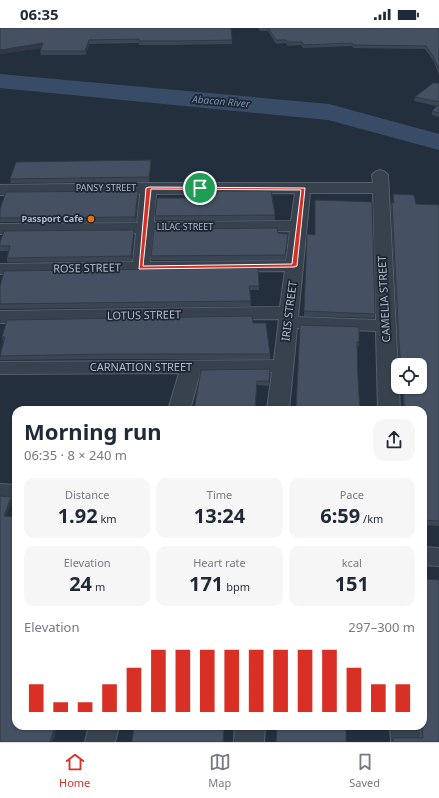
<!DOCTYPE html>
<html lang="en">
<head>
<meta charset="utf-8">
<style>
	:root { --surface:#fff; --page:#f6f6f7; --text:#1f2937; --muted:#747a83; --line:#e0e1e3; --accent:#d93025 }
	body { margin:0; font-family:"Noto Sans",sans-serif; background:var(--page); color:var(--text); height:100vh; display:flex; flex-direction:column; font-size:15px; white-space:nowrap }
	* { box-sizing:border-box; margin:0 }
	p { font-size:13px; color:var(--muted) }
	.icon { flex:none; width:22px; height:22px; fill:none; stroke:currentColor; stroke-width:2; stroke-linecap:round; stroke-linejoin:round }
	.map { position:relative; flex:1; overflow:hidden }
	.panel { position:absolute; left:12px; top:378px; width:415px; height:324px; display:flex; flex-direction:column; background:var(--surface); border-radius:12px; box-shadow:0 1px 3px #0004 }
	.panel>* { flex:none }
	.fabs { position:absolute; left:391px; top:330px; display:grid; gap:8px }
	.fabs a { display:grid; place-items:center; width:36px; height:36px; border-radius:8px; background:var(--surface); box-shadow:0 1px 3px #0004; font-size:20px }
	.pin { position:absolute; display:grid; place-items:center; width:34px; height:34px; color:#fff; margin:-17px; border:2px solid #fff; border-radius:50%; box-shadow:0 1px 4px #0007 }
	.round { display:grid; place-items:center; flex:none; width:42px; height:42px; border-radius:12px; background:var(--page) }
	.head { display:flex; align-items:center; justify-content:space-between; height:68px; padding:0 12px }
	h1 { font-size:22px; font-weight:700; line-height:30px }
	.metrics { display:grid; grid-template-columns:repeat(3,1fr); gap:6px; height:68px; padding:4px 12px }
	.metrics div { display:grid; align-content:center; border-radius:10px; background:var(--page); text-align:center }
	.metrics b { font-size:20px; font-weight:700 }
	.metrics small { font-size:11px; font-weight:400 }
	.metrics p { font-size:11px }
	.chart { height:112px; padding:8px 12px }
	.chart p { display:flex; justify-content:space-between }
	.chart svg { width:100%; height:72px; margin-top:4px; stroke:var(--accent); stroke-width:6 }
	.status { display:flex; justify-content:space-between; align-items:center; height:28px; padding:0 20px; background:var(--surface); direction:ltr }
	.status svg { height:11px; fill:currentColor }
	.menu { display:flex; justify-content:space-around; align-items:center; height:56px; border-top:1px solid var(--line); background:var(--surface); font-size:11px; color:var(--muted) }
	.menu a { display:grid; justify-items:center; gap:2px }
	.menu .selected { color:var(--accent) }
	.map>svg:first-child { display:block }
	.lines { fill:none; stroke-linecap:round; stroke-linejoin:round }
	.river { fill:#394c67; fill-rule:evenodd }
	.street-casing { stroke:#565f6c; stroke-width:2 }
	.street { fill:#38414e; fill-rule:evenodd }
	.wall { fill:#3b4654 }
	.shaded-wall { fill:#303945 }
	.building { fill:#455162; stroke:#303945 }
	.route { fill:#d93025; stroke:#fff; fill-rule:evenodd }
	.food-dot { fill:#e8710a; stroke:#1d2633; stroke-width:1.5 }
	.labels { text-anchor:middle; stroke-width:3.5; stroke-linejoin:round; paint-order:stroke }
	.far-street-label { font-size:9px; fill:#b4bcc9; stroke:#1d2633 }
	.far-poi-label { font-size:9px; font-weight:bold; fill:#b4bcc9; stroke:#1d2633; text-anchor:end }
	.far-water-label { font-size:10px; font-style:italic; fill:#7c92b1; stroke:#1d2633 }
	.street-label { font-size:11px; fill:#b4bcc9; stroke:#1d2633 }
</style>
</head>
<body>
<div class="status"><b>06:35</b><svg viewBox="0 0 49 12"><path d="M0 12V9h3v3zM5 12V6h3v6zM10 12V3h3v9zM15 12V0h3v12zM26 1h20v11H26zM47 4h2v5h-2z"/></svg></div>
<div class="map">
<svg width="439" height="714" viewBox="0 0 439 714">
	<rect width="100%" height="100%" fill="#242f3e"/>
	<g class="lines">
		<path class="river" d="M0 46 329 76 439 106V122L328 92 0 60Z"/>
		<defs>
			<path id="street" d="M380 142 385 144 388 147 400 382H378L376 303 297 300 289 382H267L272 344 200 345 190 382H168L179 345 0 346V334L274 332 279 291 0 295V283L280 279 285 243 0 246V236L133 234 136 205 0 206V196L137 195 140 166 0 167V157L149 155H373L372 147 375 144ZM295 165 291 193 154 194 156 166ZM310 165H373L376 292 298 289ZM290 203 286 233 150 234 153 204Z
				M0 456 16 457V473L0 472Z
				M423 519 439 520V538L423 537Z
				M89 698H119L115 714H85Z
				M235 698H265L264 714H234Z
				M390 698H420L421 714H391Z"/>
		</defs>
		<use href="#street" class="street-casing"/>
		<use href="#street" class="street"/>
	</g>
	<path class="wall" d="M0 0 232 12V16L176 17H139V15L89 16 86 27H41L40 23 41 20 0 26Z
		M258 0H439V47L433 32 425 21 353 20 352 18 303 20 301 17 288 18 286 15 276 16 268 3H260Z
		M439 55V89L432 87V83L437 78 414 73 415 69Z
		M151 132V136L149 154 11 155 10 151Z
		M393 166 416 176 439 177V498L423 497V382H404L402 359H420V337H400L398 320 391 179 392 174H393Z
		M138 168 136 194H0V181Z
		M214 170 275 187V192H156L155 188Z
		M134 202V207L132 233 7 234V230L9 223H0V214Z
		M278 205 288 210 285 232H152L151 228Z
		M307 206 315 207 375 286 374 290 304 288Z
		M259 258V262H250L251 278 0 281V259Z
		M253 295 270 326V331H108L0 332V326L3 314 2 309Z
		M300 297 359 314V318H357Z
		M270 346 269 358 257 357 194 382Z
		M277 698H390L389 701 346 698Z
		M421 698H423L439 714H393V710H422Z"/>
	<path class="shaded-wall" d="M89 12V16L86 27 85 23Z
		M43 15V20L0 26V22Z
		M151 132V136L149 154V149Z
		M138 163V168L136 194 135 189Z
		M134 202V207L132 233 131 228Z
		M11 469 12 474 4 493V488Z
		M55 698H57L53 714H50Z"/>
	<path class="building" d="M0 0H231L232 12 176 13H139V11L89 12 85 23H40L43 15 0 22Z
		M268 0H439V42L433 28 426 18 354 17 352 15 303 17 302 14H288L286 12H276Z
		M433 55H439V74L415 69Z
		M439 76V85L432 83Z
		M151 132 149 149 10 151 16 134Z
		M138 163 135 189 0 190V181L6 164Z
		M214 163H271L275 187 155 188 157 170H214Z
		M393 166 414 167 416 176 439 177V493L423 492V382H405L403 359H420V337H401L399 315 392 174 394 175Z
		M315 172 372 174 375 286 304 283 307 206 315 207Z
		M277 200 278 205 288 206 285 227 151 228 154 201Z
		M134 202 131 228 7 230 10 218H0V214L4 203Z
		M258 240 259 258H249L251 273 0 276V259L4 243Z
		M252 288 253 295H266L270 326H108L0 328 5 309H2L7 292Z
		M300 297 359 299V314H357L358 351 360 382H296Z
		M270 341 269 353H257L255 382H194L201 342Z
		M0 468 11 469 4 488 16 489V698H55L50 714H0Z
		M423 551 439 552V714H393V710H423L422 698H423Z
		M134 698H224L223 714H132Z
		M277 698H346V714H276Z"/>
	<path class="route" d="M149 159 305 160 297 238 294 239 139 241 146 160ZM151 161 301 162 292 236 143 238Z"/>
	<circle class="food-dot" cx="91" cy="191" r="4"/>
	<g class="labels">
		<g class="far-street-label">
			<text x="106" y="163">PANSY STREET</text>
			<text x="185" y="202">LILAC STREET</text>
		</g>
		<g class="far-poi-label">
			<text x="83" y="194">Passport Cafe</text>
		</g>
		<g class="far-water-label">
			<text transform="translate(221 73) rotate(5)" y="4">Abacan River</text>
		</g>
		<g class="street-label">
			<text transform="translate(87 240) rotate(-1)" y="4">ROSE STREET</text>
			<text transform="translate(384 271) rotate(-93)" y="4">CAMELIA STREET</text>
			<text transform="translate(289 283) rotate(-83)" y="4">IRIS STREET</text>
			<text transform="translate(144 287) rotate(-1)" y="4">LOTUS STREET</text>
			<text x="141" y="343">CARNATION STREET</text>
		</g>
	</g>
</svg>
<div class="fabs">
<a><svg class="icon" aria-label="locate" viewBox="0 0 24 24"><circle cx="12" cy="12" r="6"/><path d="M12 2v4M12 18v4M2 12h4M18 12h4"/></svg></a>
</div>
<div class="pin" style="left:200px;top:160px;background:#1e9e55"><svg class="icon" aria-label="arrive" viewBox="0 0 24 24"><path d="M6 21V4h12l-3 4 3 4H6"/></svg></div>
<section class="panel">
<div class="head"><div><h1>Morning run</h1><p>06:35 · 8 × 240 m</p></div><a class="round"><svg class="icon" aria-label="share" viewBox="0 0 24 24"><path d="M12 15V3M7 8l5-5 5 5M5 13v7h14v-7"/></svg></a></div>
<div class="metrics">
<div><p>Distance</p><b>1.92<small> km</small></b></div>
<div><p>Time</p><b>13:24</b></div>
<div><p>Pace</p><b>6:59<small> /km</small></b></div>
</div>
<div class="metrics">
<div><p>Elevation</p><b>24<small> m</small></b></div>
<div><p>Heart rate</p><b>171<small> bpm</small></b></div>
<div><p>kcal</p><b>151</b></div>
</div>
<div class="chart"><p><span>Elevation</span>297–300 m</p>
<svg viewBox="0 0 160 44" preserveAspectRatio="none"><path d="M5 44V27M15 44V38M25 44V38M35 44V27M45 44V17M55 44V6M65 44V6M75 44V6M85 44V6M95 44V6M105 44V6M115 44V6M125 44V6M135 44V17M145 44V27M155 44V27"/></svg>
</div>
</section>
</div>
<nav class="menu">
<a class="selected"><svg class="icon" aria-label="home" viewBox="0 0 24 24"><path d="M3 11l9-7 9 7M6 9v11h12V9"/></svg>Home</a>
<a><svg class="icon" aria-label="map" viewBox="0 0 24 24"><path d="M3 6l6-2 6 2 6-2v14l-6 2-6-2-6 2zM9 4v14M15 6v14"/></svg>Map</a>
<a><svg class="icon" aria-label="saved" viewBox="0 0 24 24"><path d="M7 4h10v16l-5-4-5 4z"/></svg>Saved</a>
</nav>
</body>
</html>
